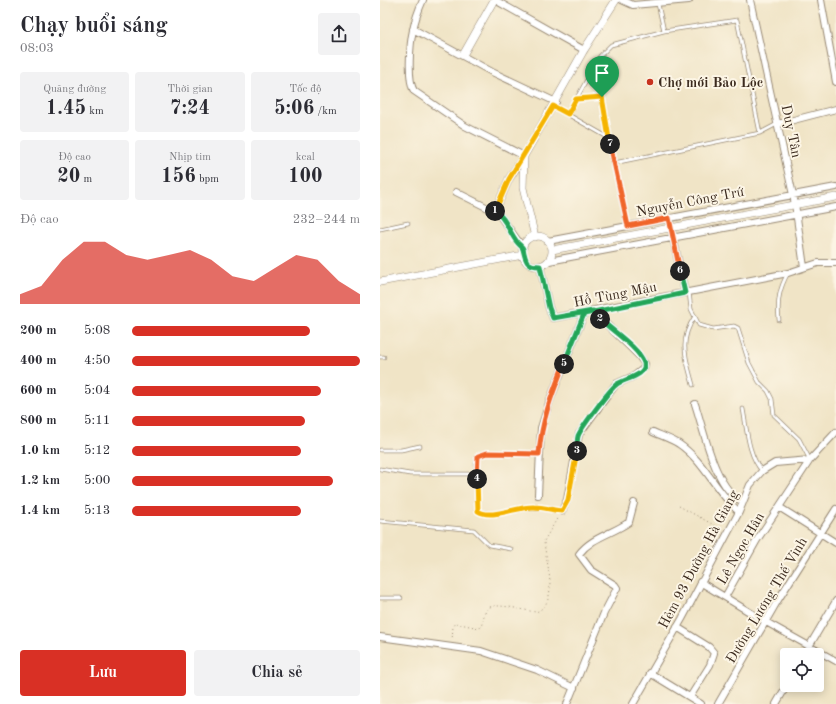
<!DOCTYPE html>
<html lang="vi">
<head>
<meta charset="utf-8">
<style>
	:root { --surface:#fff; --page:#f2f2f3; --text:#2b2b33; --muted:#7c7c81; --accent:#d93025 }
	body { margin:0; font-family:"Old Standard TT",serif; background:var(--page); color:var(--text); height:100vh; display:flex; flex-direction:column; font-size:15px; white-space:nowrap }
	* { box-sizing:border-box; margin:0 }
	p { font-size:13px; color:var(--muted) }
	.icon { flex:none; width:22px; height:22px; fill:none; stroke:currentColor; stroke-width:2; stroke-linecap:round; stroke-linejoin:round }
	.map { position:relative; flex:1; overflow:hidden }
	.details { display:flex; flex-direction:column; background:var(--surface); width:380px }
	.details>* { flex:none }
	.fabs { position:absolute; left:400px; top:648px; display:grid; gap:8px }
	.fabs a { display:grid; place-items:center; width:44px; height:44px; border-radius:4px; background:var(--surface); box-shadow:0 2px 10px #0003; font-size:20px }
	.pin { position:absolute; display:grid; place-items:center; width:34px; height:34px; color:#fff; margin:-41px -17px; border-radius:50% 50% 50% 0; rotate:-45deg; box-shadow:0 0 4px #0007 }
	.pin .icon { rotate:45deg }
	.km { position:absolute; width:20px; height:20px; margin:-10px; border-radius:50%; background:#222; color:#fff; font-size:11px; line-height:20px; text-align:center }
	.round { display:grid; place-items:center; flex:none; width:42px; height:42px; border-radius:4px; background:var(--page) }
	.summary { display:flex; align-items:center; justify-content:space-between; height:68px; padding:0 20px }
	h1 { font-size:22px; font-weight:700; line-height:30px }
	.stats { display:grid; grid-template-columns:repeat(3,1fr); gap:6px; height:68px; padding:4px 20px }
	.stats div { display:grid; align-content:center; border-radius:4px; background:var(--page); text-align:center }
	.stats b { font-size:20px; font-weight:700 }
	.stats small { font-size:11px; font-weight:400 }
	.stats p { font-size:11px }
	.chart { height:112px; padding:8px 20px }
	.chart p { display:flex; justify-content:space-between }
	.chart svg { width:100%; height:72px; margin-top:4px; fill:var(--accent); opacity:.7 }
	.action { display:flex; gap:8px; margin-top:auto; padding:8px 20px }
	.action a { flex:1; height:46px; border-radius:4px; background:var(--accent); color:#fff; font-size:16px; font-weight:700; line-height:46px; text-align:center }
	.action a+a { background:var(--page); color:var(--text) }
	ul { padding:0 20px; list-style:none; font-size:13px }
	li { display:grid; grid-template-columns:64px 48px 1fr; align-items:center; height:30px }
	li i { height:10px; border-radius:5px; background:var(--accent) }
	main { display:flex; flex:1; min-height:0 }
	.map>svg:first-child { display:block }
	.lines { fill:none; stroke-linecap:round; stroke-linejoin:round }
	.service-casing { stroke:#968772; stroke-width:4.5 }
	.minor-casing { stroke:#968772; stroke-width:8 }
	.tertiary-casing { stroke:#968772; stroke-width:8 }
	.path { stroke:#968772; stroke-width:1; stroke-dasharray:1 3; stroke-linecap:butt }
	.service { stroke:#fff; stroke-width:3 }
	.minor { stroke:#fff; stroke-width:6 }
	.tertiary { stroke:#fff; stroke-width:7 }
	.split-1-casing { stroke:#fff; stroke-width:8 }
	.split-2-casing { stroke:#fff; stroke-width:8 }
	.split-3-casing { stroke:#fff; stroke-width:8 }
	.split-4-casing { stroke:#fff; stroke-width:8 }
	.split-5-casing { stroke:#fff; stroke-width:8 }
	.split-6-casing { stroke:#fff; stroke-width:8 }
	.split-7-casing { stroke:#fff; stroke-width:8 }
	.split-8-casing { stroke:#fff; stroke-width:8 }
	.split-1 { stroke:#f5b400; stroke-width:5 }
	.split-2 { stroke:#22a559; stroke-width:5 }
	.split-3 { stroke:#22a559; stroke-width:5 }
	.split-4 { stroke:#f5b400; stroke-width:5 }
	.split-5 { stroke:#f0652b; stroke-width:5 }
	.split-6 { stroke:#22a559; stroke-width:5 }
	.split-7 { stroke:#f0652b; stroke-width:5 }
	.split-8 { stroke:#f5b400; stroke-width:5 }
	.poi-dot { fill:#c8321e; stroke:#fcf5e5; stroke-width:1.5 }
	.labels { text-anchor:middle; stroke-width:4; stroke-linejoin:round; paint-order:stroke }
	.poi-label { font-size:14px; font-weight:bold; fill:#3b2a1e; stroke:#fcf5e5; text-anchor:start }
	.street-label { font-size:14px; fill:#3b2a1e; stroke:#fcf5e5 }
</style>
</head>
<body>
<main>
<section class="details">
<div class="summary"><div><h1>Chạy buổi sáng</h1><p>08:03</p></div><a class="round"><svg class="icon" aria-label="share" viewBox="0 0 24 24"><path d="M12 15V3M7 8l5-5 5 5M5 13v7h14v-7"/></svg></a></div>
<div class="stats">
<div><p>Quãng đường</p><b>1.45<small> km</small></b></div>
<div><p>Thời gian</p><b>7:24</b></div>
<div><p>Tốc độ</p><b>5:06<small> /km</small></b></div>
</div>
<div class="stats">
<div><p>Độ cao</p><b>20<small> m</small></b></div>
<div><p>Nhịp tim</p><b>156<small> bpm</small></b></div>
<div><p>kcal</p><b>100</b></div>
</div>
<div class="chart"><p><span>Độ cao</span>232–244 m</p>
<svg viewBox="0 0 160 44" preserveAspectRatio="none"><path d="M0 44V38L10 33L20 17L30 6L40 6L50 14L60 17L70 14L80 11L90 17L100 27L110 30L120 22L130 14L140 17L150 30L160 38V44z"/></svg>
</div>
<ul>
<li><b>200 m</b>5:08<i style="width:78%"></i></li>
<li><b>400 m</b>4:50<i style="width:100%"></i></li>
<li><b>600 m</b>5:04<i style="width:83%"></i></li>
<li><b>800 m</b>5:11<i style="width:76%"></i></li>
<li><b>1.0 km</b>5:12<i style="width:74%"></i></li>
<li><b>1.2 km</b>5:00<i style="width:88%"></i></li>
<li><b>1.4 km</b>5:13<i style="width:74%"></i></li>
</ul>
<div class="action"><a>Lưu</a><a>Chia sẻ</a></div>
</section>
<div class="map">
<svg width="456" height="704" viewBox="0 0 456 704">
	<rect width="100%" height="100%" fill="#fcf5e5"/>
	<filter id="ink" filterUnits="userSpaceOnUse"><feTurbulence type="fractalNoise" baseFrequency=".025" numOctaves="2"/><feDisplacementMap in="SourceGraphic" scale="8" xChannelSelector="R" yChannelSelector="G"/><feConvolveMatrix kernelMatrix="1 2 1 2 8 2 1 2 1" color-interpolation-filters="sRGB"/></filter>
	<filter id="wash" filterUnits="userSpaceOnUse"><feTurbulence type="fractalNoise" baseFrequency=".012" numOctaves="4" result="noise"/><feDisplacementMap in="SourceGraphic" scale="16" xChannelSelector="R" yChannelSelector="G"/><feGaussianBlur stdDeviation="0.9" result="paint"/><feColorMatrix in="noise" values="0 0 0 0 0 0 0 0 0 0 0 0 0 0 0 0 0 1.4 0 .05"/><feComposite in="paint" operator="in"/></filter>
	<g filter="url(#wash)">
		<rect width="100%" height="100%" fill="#f0e4c6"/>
	</g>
	<g filter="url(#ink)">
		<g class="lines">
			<defs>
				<path id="service" d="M278 4 284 31
					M196 99 222 97 234 163 380 133 397 124
					M173 106 229 138
					M188 114 220 56 231 45 284 31 357 20 380 133
					M234 163 247 226
					M0 229 28 223
					M309 292 311 309 319 325 333 329 354 326 358 328 369 363 379 382 388 391 392 399 394 415 419 439 430 460
					M399 320C397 302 399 289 408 273
					M0 357H4
					M313 385C306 358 298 342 315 316
					M363 409C367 430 368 455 382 471
					M0 450H21L40 446
					M159 454 107 453 98 456 96 464 98 511 110 514 153 507 182 511
					M0 469 30 474H96
					M0 521 94 530 109 545 131 549
					M0 598H21"/>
				<path id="minor" d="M43 0C39 9 35 20 33 30 30 43 27 80 34 91L85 126 144 156 129 179 115 211
					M115 0 204 50
					M242 0 253 5 309 0
					M370 0 415 204 424 267
					M441 0 456 82
					M33 29 112 72 176 102
					M398 124 456 109
					M76 192 118 213 143 248
					M289 218 305 293
					M168 241 456 187
					M169 261 456 207
					M160 266 169 308 173 318 408 273 438 263H456
					M315 404C324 430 335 490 362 501
					M273 432C282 436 291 439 299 444 324 461 336 492 359 512
					M158 495 161 428 170 400 204 314
					M399 507 430 460 456 432
					M182 511 187 500 199 434 236 384 254 376 264 368 265 364 259 356 213 311
					M320 582 386 622 456 661
					M345 597 377 540 399 507 456 543
					M297 627 329 647 334 653 330 665 310 697
					M0 637 101 651 157 670 194 688
					M424 655 456 601
					M270 673 321 704
					M187 704 224 613 237 588 235 585 211 570 199 554C212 537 232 534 249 522L254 503
					M253 704 302 619 359 512 370 485 382 471 395 463 430 460
					M338 704 398 600 456 509
					M396 704 407 685"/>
				<path id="tertiary" d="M83 55 114 0
					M142 251a15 15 0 1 1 30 0a15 15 0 1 1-30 0Z
					M155 237 143 188 144 156 204 50 236 0
					M172 250 456 197
					M0 282 143 255"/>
			</defs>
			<use href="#service" class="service-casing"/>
			<use href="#minor" class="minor-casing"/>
			<use href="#tertiary" class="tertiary-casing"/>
			<path class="path" d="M299 506 343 530
				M72 641 73 626 75 623 99 628 101 627C103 621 104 612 108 608 116 602 146 611 156 612 181 602 165 560 164 541L178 517"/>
			<use href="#service" class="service"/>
			<use href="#minor" class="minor"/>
			<use href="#tertiary" class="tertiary"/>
		</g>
	</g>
	<g class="lines" filter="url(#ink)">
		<defs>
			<path id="split-1" d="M115 211 129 179 173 106 188 114 196 99 222 97"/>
			<path id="split-2" d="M115 211C126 218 129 232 137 242 138 244 142 246 143 249 146 260 145 266 160 266L169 308 173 318 213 311 220 319"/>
			<path id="split-3" d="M197 451C197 446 197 440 198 436 201 428 230 389 237 384 244 379 268 375 264 363 259 348 231 330 220 319"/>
			<path id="split-4" d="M97 479 98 511C111 520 138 506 154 507 163 507 173 510 182 511L188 500 197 451"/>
			<path id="split-5" d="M97 479 98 456 107 453 159 454C161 422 172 394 184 364"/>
			<path id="split-6" d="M184 364 204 314 305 293 300 271"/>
			<path id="split-7" d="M230 144 248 226 289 218 300 271"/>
			<path id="split-8" d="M222 97 230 144"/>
		</defs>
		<use href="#split-1" class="split-1-casing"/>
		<use href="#split-2" class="split-2-casing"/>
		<use href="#split-3" class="split-3-casing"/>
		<use href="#split-4" class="split-4-casing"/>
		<use href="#split-5" class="split-5-casing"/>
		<use href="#split-6" class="split-6-casing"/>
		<use href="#split-7" class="split-7-casing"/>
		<use href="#split-8" class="split-8-casing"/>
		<use href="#split-1" class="split-1"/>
		<use href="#split-2" class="split-2"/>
		<use href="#split-3" class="split-3"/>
		<use href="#split-4" class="split-4"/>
		<use href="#split-5" class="split-5"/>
		<use href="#split-6" class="split-6"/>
		<use href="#split-7" class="split-7"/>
		<use href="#split-8" class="split-8"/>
	</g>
	<circle class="poi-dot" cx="270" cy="82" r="4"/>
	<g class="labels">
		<g class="poi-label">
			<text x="278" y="87">Chợ mới Bảo Lộc</text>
		</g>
		<g class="street-label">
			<text transform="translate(412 131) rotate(78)" y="5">Duy Tân</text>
			<text transform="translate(310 201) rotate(-11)" y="5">Nguyễn Công Trứ</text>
			<text transform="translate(235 294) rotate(-11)" y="5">Hồ Tùng Mậu</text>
			<text transform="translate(360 548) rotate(-60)" y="5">Lê Ngọc Hân</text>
			<text transform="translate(318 559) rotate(-62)" y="5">Hẻm 93 Đường Hà Giang</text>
			<text transform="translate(386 600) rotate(-59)" y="5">Đường Lương Thế Vinh</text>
		</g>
	</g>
</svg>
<div class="fabs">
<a><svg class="icon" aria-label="locate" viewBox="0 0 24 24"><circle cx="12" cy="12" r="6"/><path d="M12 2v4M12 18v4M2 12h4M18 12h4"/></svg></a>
</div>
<div class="pin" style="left:222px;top:97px;background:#1e9e55"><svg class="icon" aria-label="arrive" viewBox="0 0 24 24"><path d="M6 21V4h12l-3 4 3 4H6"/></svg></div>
<b class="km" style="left:115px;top:211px">1</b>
<b class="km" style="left:220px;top:319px">2</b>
<b class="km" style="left:197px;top:451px">3</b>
<b class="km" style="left:97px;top:479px">4</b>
<b class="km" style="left:184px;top:364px">5</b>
<b class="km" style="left:300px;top:271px">6</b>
<b class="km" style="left:230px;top:144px">7</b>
</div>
</main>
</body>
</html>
